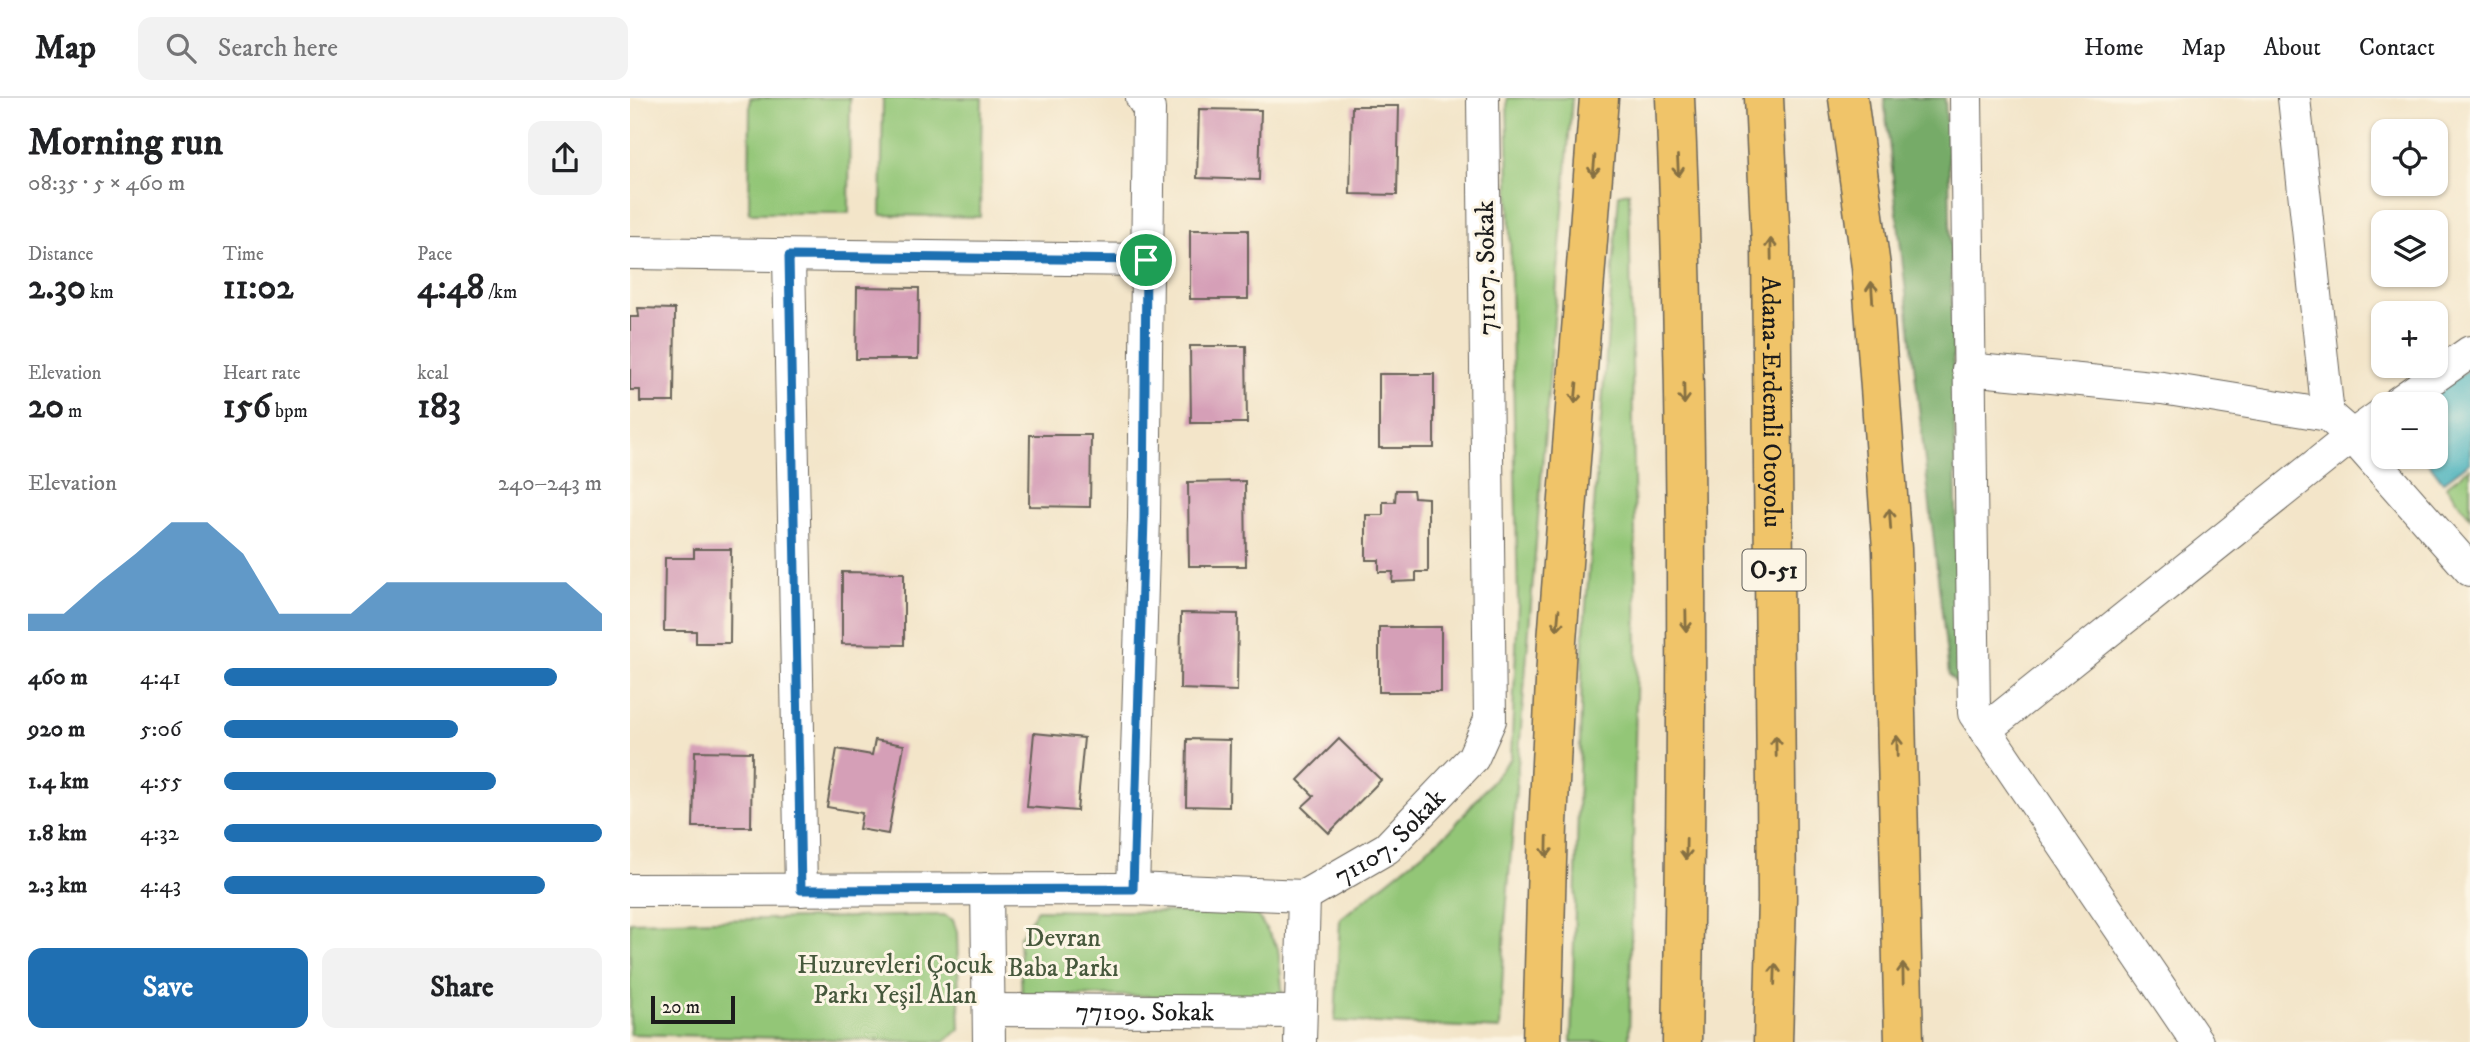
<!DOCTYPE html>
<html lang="en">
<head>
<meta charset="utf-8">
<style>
	:root { --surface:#fff; --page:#f2f2f2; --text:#202124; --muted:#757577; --line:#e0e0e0; --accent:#1f6fb2 }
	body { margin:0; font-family:"IM FELL DW Pica",serif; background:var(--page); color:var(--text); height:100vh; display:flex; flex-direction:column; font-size:26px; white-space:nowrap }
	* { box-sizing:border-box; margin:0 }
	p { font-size:23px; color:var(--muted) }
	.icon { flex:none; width:38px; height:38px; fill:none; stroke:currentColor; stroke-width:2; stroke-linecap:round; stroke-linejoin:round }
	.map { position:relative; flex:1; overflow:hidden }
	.side { display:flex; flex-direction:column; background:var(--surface); width:630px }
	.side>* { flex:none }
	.tools { position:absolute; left:1741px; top:21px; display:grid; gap:14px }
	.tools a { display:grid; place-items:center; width:77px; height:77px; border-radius:14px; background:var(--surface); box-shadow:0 2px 5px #0004; font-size:35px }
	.scale { position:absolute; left:21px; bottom:18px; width:84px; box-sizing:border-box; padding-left:7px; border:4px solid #1c1c1c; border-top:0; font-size:19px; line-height:24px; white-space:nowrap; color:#1c1c1c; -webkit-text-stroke:5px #fcf5e5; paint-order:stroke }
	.pin { position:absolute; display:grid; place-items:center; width:60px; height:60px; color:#fff; margin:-30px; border:4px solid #fff; border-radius:50%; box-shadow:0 2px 7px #0007 }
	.round { display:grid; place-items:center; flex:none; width:74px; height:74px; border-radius:14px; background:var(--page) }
	.overview { display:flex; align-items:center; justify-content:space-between; height:119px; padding:0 28px }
	h1 { font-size:38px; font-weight:700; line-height:52px }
	.figures { display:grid; grid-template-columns:repeat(3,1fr); gap:10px; height:119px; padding:7px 28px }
	.figures div { display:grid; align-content:center }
	.figures b { font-size:35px; font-weight:700 }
	.figures small { font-size:19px; font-weight:400 }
	.figures p { font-size:19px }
	.chart { height:196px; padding:14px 28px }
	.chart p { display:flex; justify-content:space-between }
	.chart svg { width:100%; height:126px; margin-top:7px; fill:var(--accent); opacity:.7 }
	.action { display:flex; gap:14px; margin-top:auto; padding:14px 28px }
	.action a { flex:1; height:80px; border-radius:14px; background:var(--accent); color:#fff; font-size:28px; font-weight:700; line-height:80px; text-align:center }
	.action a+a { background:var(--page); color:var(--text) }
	ul { padding:0 28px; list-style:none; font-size:23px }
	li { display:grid; grid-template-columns:112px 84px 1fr; align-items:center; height:52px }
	li i { height:18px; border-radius:9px; background:var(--accent) }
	header { display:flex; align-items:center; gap:42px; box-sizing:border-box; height:98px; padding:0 35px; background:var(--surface); border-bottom:2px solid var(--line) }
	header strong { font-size:33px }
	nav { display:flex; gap:38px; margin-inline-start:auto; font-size:24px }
	.search { width:490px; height:63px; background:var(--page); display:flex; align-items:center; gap:18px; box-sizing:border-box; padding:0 24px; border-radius:14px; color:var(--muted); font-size:26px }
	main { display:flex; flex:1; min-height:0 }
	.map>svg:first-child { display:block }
	.green { fill:#93c677; stroke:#58714a; stroke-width:2 }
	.forest { fill:#76ab68; stroke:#496442; stroke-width:2 }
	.water { fill:#3faeba; stroke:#2e656b; stroke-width:2 }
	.building { fill:#d59fb7 }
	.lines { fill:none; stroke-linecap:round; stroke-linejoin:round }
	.street-casing { stroke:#676259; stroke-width:34 }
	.highway-casing { stroke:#676259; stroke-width:41 }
	.street { stroke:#fff; stroke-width:32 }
	.highway { stroke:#f0c469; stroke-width:38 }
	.oneway { stroke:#867042 }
	.route-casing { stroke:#fff; stroke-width:14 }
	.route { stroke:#1f6fb2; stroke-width:9 }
	.labels { text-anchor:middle; stroke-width:6; stroke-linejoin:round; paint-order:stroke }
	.shield { fill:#fcf5e5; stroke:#5f5d58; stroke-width:2 }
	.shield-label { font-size:24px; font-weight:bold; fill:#1c1c1c }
	.street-label { font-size:26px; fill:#1c1c1c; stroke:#fcf5e5 }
	.park-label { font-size:26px; fill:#46583c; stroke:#fcf5e5 }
</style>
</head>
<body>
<header>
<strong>Map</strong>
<div class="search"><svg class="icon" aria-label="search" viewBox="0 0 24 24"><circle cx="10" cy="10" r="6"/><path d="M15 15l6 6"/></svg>Search here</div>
<nav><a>Home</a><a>Map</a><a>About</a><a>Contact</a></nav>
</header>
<main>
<section class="side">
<div class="overview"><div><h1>Morning run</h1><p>08:35 · 5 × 460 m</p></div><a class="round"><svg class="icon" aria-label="share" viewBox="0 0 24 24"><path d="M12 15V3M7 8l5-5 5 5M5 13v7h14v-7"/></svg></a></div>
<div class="figures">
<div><p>Distance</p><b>2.30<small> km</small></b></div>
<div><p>Time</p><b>11:02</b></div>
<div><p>Pace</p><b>4:48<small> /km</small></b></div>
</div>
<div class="figures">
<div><p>Elevation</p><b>20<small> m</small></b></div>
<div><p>Heart rate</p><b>156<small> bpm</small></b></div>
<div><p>kcal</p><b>183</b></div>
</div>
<div class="chart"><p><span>Elevation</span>240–243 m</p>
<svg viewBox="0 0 160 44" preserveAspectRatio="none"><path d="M0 44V38L10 38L20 27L30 17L40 6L50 6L60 17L70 38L80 38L90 38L100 27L110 27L120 27L130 27L140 27L150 27L160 38V44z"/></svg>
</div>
<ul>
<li><b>460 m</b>4:41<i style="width:88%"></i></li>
<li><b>920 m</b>5:06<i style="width:62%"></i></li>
<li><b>1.4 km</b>4:55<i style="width:72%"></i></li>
<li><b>1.8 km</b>4:32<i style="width:100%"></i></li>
<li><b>2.3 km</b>4:43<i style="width:85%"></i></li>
</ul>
<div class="action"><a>Save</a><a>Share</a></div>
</section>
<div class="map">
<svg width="1840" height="944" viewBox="0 0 1840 944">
	<rect width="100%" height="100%" fill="#fcf5e5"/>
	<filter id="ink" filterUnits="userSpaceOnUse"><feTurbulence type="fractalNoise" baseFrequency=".0143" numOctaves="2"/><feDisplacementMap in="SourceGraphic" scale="14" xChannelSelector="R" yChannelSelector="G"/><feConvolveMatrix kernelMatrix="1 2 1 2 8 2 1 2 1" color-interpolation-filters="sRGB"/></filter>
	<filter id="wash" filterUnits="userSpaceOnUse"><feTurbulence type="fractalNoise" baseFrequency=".00686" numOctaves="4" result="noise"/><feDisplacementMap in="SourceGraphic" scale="28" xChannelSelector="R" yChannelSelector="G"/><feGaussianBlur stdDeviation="1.57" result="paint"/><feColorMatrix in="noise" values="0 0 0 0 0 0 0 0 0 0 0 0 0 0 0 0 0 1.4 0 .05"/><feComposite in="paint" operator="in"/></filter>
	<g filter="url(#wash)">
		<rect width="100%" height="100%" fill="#f3e5c9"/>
		<path class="green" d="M120 0H220L219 115H119Z
			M253 0H352L350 119 251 117Z
			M877 0H942L875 828 870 931 705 923 710 821 821 732 881 660 888 506Z
			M999 94 1007 550 999 944H941L953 545 989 96Z
			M1840 370V419L1816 388Z
			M407 812 626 815 648 850 653 899 392 897 389 840Z
			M314 817 323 822 327 834 330 931 314 944 0 936V824Z"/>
		<path class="forest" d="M1254 0H1315L1319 70 1330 589 1319 577Z"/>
		<path class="water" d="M1840 270V364L1813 384 1794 359H1806V306H1791Z"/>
		<g id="blocks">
			<path class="building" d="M722 8H769L767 97 720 96Z
				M569 11 631 12 629 82 567 80Z
				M560 132H618V201H560Z
				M227 189 289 190 288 261H226Z
				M8 210 45 211 44 304H10V292H0V219H9Z
				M560 248H616L617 325H561Z
				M749 276H804V350H749Z
				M400 337H461L460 409 399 408Z
				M615 383 616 468H559L558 384Z
				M766 392H783L784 399 798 400V474H786V483L762 484 763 474H749V462H736V417H753V404H765Z
				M64 451H101L100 545H66V533H34L35 460H64Z
				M212 474 274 475V547L212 546Z
				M551 515 608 516 607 593 550 591Z
				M749 529H811V594H749Z
				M404 635 454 640 447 713 397 709Z
				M557 641 600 642 599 709 556 708Z
				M709 641 751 682 699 735 672 709 684 698 668 682Z
				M245 642 274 647 258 736 229 731 232 715 197 709 207 651 242 657Z
				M65 653 122 654 121 729H63Z"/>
		</g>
	</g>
	<g filter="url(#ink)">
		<use href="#blocks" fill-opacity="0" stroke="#676259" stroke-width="2"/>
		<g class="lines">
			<defs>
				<g id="street">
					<path d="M1336 0 1344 615 1567 944"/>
					<path d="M1664 0 1698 317"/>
					<path d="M0 155 516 162"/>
					<path d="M159 158 171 792"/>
					<path d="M1338 271 1532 290 1698 317 1722 338 1840 472"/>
					<path d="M1766 306 1840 254"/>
					<path d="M1355 632 1722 338 1754 315"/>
					<path d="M357 791 359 944"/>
					<path d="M503 791 514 420 519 11 512 0"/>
					<path id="s1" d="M0 792 503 791 674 798 757 750 843 660 860 622 853 0"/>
					<path id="s2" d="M359 912 670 914"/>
					<path d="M670 944 674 798"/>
				</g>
				<g id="highway">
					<path d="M1045 0C1059 314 1058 629 1052 944"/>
					<path id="s3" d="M1134 0 1141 148 1147 800 1143 944"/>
					<path d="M1218 0 1241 169 1262 451 1274 944"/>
					<path d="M912 944 918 726 927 543 969 0"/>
				</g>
			</defs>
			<use href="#street" class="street-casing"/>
			<use href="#highway" class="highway-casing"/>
			<use href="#street" class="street"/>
			<use href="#highway" class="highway"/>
		</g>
		<defs><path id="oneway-shaft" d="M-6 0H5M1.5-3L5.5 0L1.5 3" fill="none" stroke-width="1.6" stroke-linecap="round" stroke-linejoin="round" transform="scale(1.75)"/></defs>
		<g class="oneway">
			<use href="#oneway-shaft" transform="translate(964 68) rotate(95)"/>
			<use href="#oneway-shaft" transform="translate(1048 68) rotate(87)"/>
			<use href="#oneway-shaft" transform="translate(1141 151) rotate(-91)"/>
			<use href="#oneway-shaft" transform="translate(1242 194) rotate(-94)"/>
			<use href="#oneway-shaft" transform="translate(946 295) rotate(95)"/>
			<use href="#oneway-shaft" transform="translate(1054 296) rotate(89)"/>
			<use href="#oneway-shaft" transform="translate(1260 421) rotate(-94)"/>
			<use href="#oneway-shaft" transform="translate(928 522) rotate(95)"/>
			<use href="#oneway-shaft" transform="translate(1056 523) rotate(89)"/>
			<use href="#oneway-shaft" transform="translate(1146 648) rotate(-91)"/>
			<use href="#oneway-shaft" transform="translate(1267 648) rotate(-91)"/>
			<use href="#oneway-shaft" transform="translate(917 749) rotate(91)"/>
			<use href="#oneway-shaft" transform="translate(1056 751) rotate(91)"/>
			<use href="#oneway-shaft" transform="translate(1145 876) rotate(-88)"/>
			<use href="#oneway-shaft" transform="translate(1273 876) rotate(-91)"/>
		</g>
	</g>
	<g class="lines" filter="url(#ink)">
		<defs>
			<path id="route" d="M159 158 516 162 514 420 503 791 171 792Z"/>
		</defs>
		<use href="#route" class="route-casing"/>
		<use href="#route" class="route"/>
	</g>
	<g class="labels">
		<rect class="shield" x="1112.5" y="451.5" width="63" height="41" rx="5"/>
		<g class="shield-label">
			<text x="1144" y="480">O-51</text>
		</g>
		<g class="street-label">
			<text transform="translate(855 170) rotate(-91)" y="9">71107. Sokak</text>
			<text dy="9" stroke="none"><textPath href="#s3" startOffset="304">Adana-Erdemli Otoyolu</textPath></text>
			<text dy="9" stroke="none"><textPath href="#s1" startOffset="779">71107. Sokak</textPath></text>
			<text dy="9" stroke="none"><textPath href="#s2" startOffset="156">77109. Sokak</textPath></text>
		</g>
		<g class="park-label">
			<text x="433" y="848">Devran<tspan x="433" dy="30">Baba Parkı</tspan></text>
			<text x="265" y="875">Huzurevleri Çocuk<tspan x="265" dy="30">Parkı Yeşil Alan</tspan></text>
		</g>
	</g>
</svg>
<div class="tools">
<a><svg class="icon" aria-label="locate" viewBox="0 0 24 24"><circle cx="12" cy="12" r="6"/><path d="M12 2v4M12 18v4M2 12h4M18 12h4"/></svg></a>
<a><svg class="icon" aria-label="layers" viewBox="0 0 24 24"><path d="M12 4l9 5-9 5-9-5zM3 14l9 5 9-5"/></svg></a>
<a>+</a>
<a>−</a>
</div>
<div class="scale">20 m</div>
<div class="pin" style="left:516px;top:162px;background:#1e9e55"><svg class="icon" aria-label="arrive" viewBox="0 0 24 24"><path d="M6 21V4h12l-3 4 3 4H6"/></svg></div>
</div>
</main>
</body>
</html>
